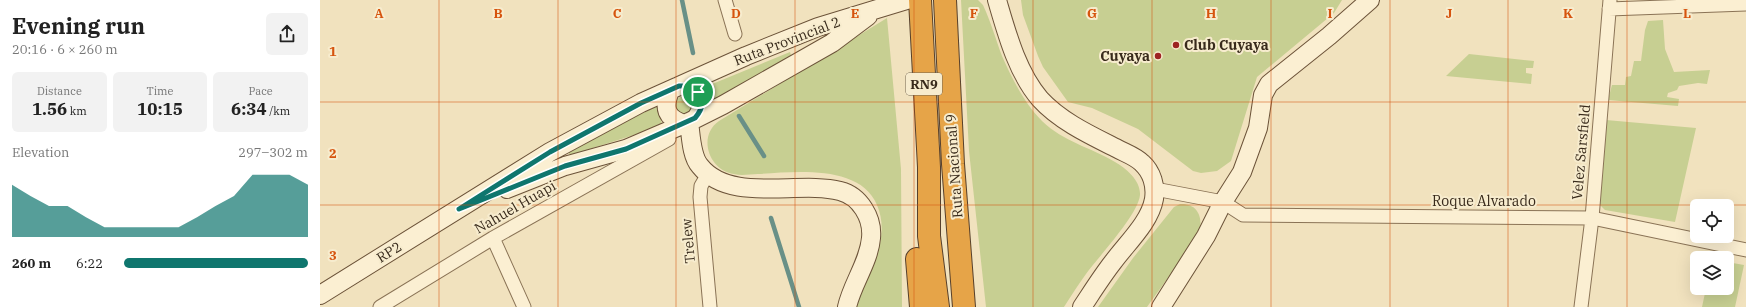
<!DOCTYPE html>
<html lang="en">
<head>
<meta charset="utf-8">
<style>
	:root { --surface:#fff; --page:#f2f2f2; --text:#222; --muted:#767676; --accent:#0f766e }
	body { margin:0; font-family:"IBM Plex Serif",serif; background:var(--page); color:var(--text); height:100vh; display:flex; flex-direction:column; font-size:15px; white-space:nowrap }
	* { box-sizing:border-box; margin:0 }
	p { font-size:13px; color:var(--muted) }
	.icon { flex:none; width:22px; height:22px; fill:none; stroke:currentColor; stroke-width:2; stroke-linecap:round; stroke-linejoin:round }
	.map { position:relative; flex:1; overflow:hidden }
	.panel { display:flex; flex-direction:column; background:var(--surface); width:320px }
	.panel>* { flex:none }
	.controls { position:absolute; left:1370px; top:199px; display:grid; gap:8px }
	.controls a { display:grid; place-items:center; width:44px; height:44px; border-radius:6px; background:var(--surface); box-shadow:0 4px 16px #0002; font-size:20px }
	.pin { position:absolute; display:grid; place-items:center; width:34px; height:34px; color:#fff; margin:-17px; border:2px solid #fff; border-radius:50%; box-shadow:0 1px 4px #0007 }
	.round { display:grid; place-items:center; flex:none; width:42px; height:42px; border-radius:6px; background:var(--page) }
	.overview { display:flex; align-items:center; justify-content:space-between; height:68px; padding:0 12px }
	h1 { font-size:22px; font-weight:800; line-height:30px }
	.metrics { display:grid; grid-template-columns:repeat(3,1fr); gap:6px; height:68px; padding:4px 12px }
	.metrics div { display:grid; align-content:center; border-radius:6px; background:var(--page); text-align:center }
	.metrics b { font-size:17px; font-weight:800 }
	.metrics small { font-size:11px; font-weight:400 }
	.metrics p { font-size:11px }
	.chart { height:112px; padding:8px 12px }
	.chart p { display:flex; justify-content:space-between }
	.chart svg { width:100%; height:72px; margin-top:4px; fill:var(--accent); opacity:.7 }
	ul { padding:0 12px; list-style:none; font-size:13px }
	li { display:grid; grid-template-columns:64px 48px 1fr; align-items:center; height:30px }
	li i { height:10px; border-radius:5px; background:var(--accent) }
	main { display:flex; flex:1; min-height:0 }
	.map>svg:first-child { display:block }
	.green { fill:#c7cf92 }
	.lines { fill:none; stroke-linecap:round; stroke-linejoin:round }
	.stream { stroke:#699087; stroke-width:4.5 }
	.street-casing { stroke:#8a7356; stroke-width:15 }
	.secondary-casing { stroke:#6c5339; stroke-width:20 }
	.highway-casing { stroke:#57402b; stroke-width:24 }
	.street { stroke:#fbefd2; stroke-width:13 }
	.secondary { stroke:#fbefd2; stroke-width:18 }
	.highway { stroke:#e6a448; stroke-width:22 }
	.route-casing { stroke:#fff; stroke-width:8 }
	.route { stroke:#0f766e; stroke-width:5 }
	.grid { fill:none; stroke:#d6540e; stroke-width:1; stroke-opacity:0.55 }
	.poi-dot { fill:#9d2322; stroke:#f7ecce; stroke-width:1.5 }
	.labels { text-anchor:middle; stroke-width:4; stroke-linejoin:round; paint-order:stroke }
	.shield { fill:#f7ecce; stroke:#716451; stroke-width:1 }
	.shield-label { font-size:13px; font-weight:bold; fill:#382a1b }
	.street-label { font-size:14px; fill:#382a1b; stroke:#f7ecce }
	.poi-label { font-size:14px; font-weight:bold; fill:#382a1b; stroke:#f7ecce; text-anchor:start }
	.grid-label { font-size:13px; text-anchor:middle; font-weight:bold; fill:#d6540e; stroke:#f7ecce; stroke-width:4; stroke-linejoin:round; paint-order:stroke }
</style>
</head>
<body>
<main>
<section class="panel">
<div class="overview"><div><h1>Evening run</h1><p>20:16 · 6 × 260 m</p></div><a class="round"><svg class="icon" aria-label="share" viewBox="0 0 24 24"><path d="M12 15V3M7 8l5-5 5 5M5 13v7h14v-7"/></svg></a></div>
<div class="metrics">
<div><p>Distance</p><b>1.56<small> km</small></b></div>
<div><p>Time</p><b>10:15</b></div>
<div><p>Pace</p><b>6:34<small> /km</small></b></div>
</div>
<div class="chart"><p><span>Elevation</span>297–302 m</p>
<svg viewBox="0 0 160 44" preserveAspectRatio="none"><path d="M0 44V12L10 19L20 25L30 25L40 32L50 38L60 38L70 38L80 38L90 38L100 32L110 25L120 19L130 6L140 6L150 6L160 12V44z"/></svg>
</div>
<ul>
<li><b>260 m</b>6:22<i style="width:100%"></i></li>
</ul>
</section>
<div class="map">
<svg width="1426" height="307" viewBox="0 0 1426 307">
	<rect width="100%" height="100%" fill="#f1e2be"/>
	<path class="green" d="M641 0H658L663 5C671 22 676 40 682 56 692 79 705 104 722 121 744 142 770 147 795 162 806 168 821 181 820 195 818 215 779 256 766 274 758 285 751 296 744 307H666L649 151Z
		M701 0H1022L1014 13 937 77 911 161 897 171 881 173 873 171 818 129 772 108 748 102 723 67 718 56 703 15Z
		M567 18 581 169 582 307H536C547 275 572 240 557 205 540 164 475 172 438 174 430 174 422 176 414 174 389 171 377 136 399 121Z
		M1343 20 1345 49 1354 72 1390 70 1387 84 1378 83 1359 86 1357 90 1348 93 1347 97 1359 99 1358 106 1288 100 1292 85H1305L1306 77 1311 76 1314 61H1321L1325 30 1328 21Z
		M470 52 471 55 389 105 380 89Z
		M1149 54 1214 61 1213 68H1206V73L1212 74 1211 84 1126 76Z
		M355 105a9 9 0 1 1 18 0a9 9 0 1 1-18 0Z
		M341 103 340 113 342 126 251 155 249 154V152Z
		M1286 120 1376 128 1355 222 1285 210 1278 203Z
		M860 204C880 203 884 221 878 236L827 307H778L813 258 854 207Z
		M1407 262 1424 265 1415 307H1382L1385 293 1389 294 1390 288H1407Z"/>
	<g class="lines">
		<path class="stream" d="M362 0 373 53
			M419 116 444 156
			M451 218 479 307"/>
		<defs>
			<path id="street" d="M405 0 415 34
				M1289 9 1426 4
				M388 174 381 186 380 197 390 307
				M835 189 903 202 923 215 1272 218 1426 250
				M173 238 204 307
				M60 307 173 238 349 139
				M1261 307 1272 218 1290 0"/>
			<path id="secondary" d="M677 0C687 34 697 72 720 99 740 121 770 135 796 148 805 153 815 156 822 163 832 172 836 186 834 199 830 222 807 243 793 262 782 276 772 292 762 307
				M359 86C379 84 389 103 375 119
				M350 91C343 108 346 118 364 124
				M369 122C371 135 371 156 380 166 410 204 479 180 520 191 540 196 553 218 551 238 549 262 532 284 527 307
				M187 189 245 166 306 149 369 122 403 105 512 43 548 16
				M0 295 230 152 321 103 426 56 498 27 587 0
				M841 307 886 236 903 202 922 172 938 128 943 95 949 84 1009 36 1050 0"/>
			<path id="highway" d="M600 0 609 167V236L618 307
				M625 0 633 164 644 307
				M597 259 601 307"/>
		</defs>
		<use href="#street" class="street-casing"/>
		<use href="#secondary" class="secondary-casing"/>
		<use href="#highway" class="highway-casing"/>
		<use href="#street" class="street"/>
		<use href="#secondary" class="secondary"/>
		<use href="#highway" class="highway"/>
	</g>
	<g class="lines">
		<defs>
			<path id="route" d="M359 86C380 85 389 102 375 118L306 149 245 166 139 209 230 152 321 103Z"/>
		</defs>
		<use href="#route" class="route-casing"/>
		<use href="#route" class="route"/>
	</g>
	<path class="grid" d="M119 0V307M238 0V307M356 0V307M475 0V307M594 0V307M713 0V307M832 0V307M951 0V307M1070 0V307M1188 0V307M1307 0V307M0 102H1426M0 205H1426"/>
	<g class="poi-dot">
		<circle cx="856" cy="45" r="4"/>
		<circle cx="838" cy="56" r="4"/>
	</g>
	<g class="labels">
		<rect class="shield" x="586" y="73" width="36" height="22" rx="3"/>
		<g class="shield-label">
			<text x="604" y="89">RN9</text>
		</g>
		<g class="street-label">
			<text transform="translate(467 41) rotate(-21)" y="5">Ruta Provincial 2</text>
			<text transform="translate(1261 152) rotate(-85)" y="5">Velez Sarsfield</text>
			<text transform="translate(634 166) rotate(-94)" y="5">Ruta Nacional 9</text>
			<text x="1164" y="206">Roque Alvarado</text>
			<text transform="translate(195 207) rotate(-30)" y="5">Nahuel Huapi</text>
			<text transform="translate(368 241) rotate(-95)" y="5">Trelew</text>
			<text transform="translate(69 252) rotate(-32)" y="5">RP2</text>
		</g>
		<g class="poi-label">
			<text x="864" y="50">Club Cuyaya</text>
			<text x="830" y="61" text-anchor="end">Cuyaya</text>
		</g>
	</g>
	<g class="grid-label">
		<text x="59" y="18">A</text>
		<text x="178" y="18">B</text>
		<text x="297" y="18">C</text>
		<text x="416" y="18">D</text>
		<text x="535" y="18">E</text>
		<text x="654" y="18">F</text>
		<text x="772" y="18">G</text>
		<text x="891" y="18">H</text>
		<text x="1010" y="18">I</text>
		<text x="1129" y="18">J</text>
		<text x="1248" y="18">K</text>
		<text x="1367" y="18">L</text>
		<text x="13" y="56">1</text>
		<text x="13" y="158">2</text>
		<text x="13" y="260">3</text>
	</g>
</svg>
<div class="controls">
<a><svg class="icon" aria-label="locate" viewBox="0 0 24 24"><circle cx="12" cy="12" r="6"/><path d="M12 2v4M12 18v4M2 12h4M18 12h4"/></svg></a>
<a><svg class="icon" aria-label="layers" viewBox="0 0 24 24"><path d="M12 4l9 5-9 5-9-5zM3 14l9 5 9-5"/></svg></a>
</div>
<div class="pin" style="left:378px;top:92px;background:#1e9e55"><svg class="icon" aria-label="arrive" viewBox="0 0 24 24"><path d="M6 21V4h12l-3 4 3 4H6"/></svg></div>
</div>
</main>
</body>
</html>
